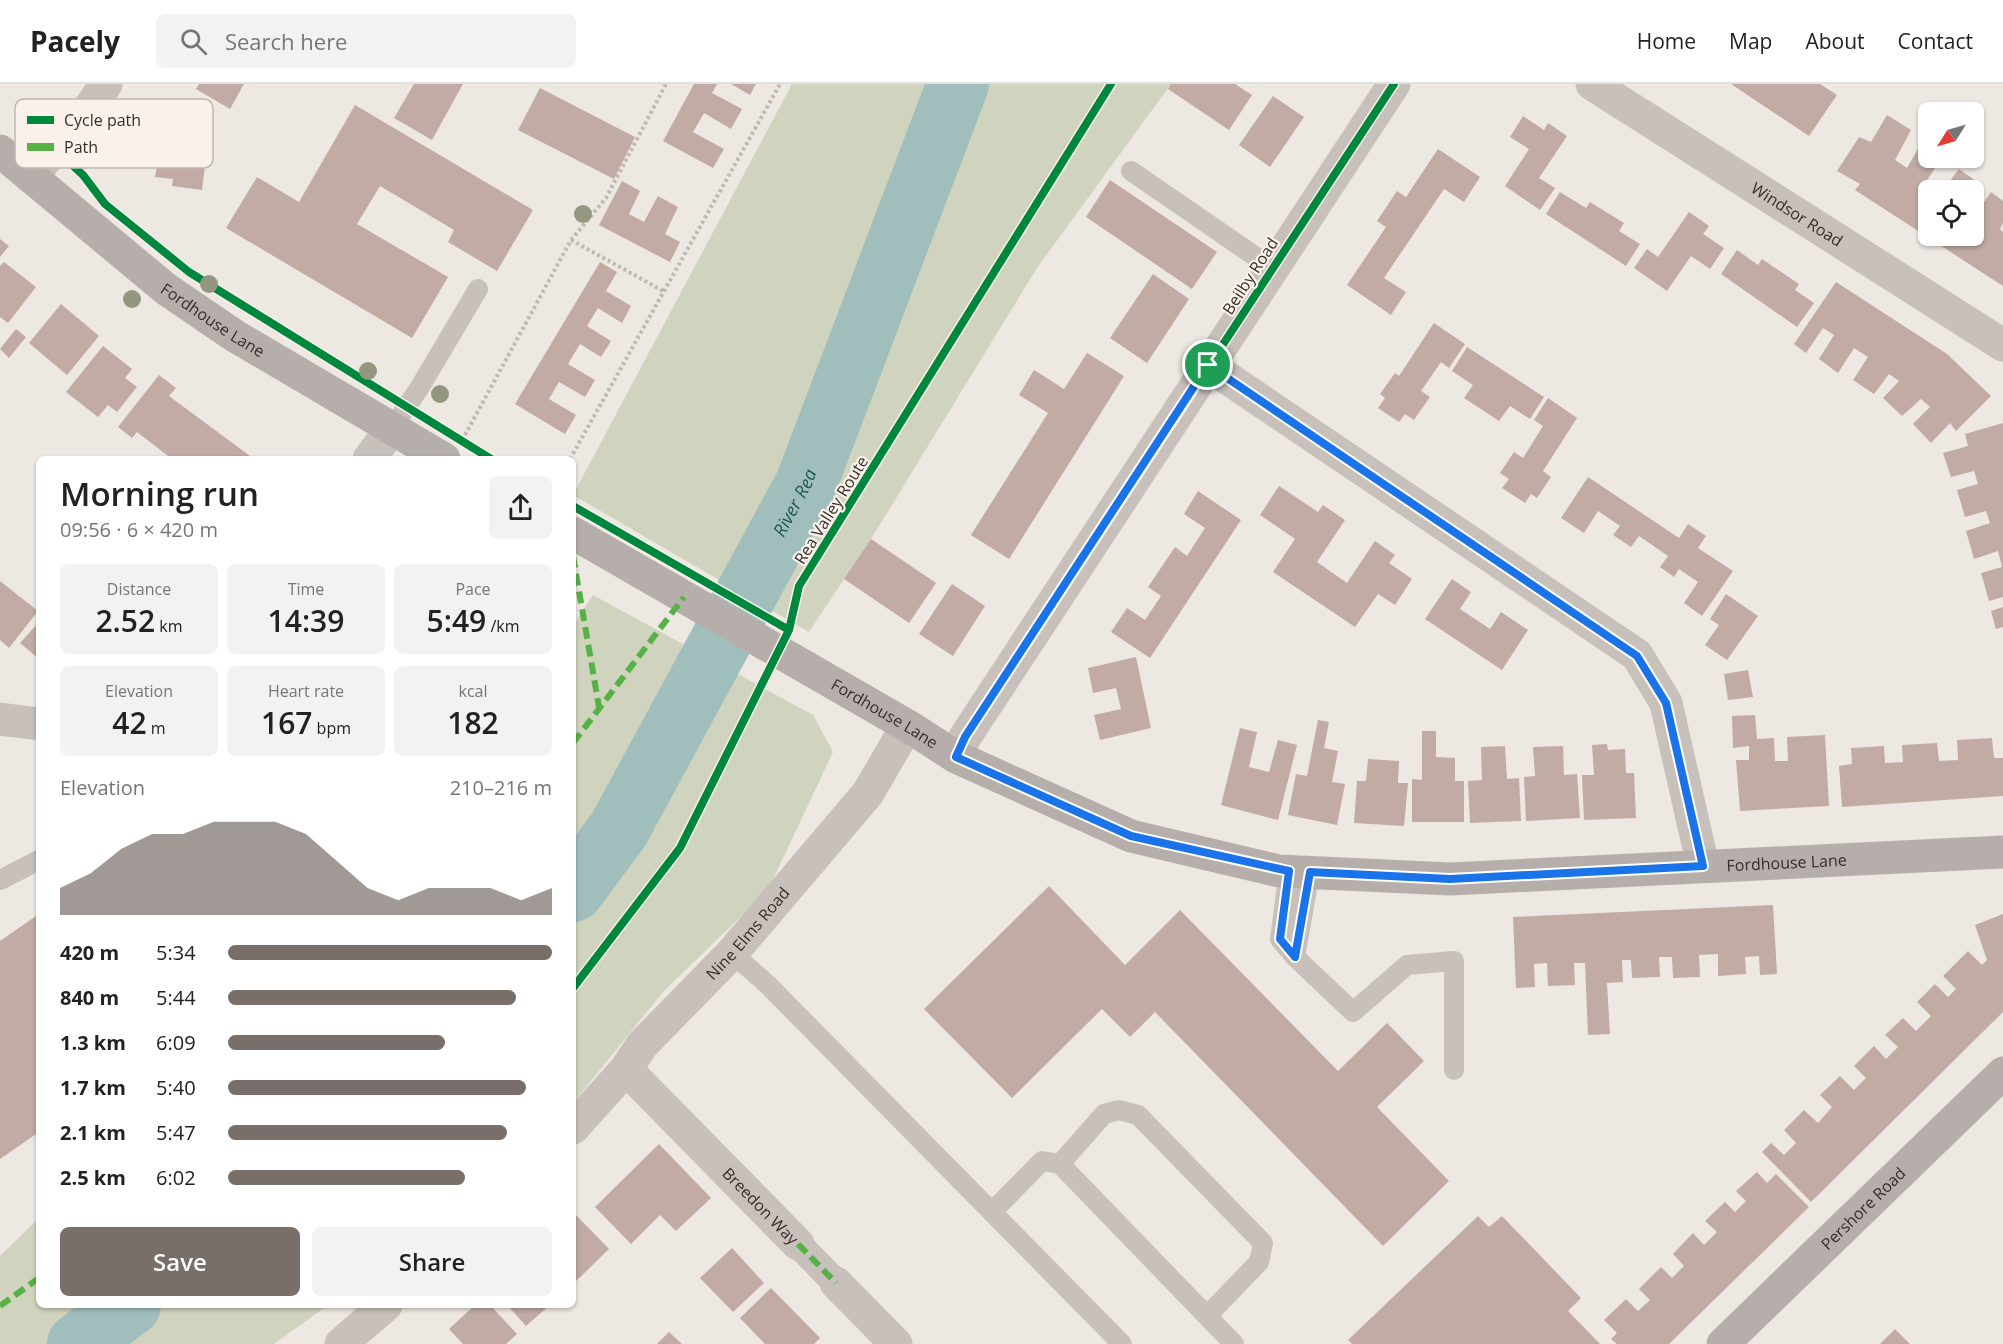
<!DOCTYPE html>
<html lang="en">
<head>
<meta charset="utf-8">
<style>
	:root { --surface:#fff; --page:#f2f2f2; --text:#222; --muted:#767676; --line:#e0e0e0; --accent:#786e6a }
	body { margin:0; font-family:"Open Sans",sans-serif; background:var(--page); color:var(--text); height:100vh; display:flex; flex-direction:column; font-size:22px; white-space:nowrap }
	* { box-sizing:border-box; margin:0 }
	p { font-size:20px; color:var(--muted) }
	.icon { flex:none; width:33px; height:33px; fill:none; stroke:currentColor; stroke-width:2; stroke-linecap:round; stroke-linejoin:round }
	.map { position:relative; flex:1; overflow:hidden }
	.panel { position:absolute; left:36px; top:372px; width:540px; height:852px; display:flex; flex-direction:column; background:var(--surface); border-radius:9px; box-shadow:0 2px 4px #0004 }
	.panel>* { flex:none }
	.needle { width:39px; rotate:233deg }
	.buttons { position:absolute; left:1918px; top:18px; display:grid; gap:12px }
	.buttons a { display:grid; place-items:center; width:66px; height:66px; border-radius:9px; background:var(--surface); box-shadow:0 2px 4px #0004; font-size:30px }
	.pin { position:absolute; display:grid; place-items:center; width:51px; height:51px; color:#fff; margin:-26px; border:3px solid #fff; border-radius:50%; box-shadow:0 2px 6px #0007 }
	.round { display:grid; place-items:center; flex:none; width:63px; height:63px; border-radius:9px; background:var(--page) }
	.summary { display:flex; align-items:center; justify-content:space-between; height:102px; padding:0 24px }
	h1 { font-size:33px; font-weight:600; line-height:45px }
	.figures { display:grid; grid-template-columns:repeat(3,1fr); gap:9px; height:102px; padding:6px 24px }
	.figures div { display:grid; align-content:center; border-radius:9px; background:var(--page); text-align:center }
	.figures b { font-size:30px; font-weight:600 }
	.figures small { font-size:16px; font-weight:400 }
	.figures p { font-size:16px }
	.chart { height:168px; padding:12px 24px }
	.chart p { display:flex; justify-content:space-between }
	.chart svg { width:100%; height:108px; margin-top:6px; fill:var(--accent); opacity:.7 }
	.action { display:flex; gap:12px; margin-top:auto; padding:12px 24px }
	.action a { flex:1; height:69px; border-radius:9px; background:var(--accent); color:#fff; font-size:24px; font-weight:600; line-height:69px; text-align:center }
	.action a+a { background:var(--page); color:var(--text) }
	ul { padding:0 24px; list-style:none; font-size:20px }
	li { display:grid; grid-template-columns:96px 72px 1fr; align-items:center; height:45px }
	li i { height:15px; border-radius:8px; background:var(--accent) }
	header { display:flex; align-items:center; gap:36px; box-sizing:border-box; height:84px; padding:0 30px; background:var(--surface); border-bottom:2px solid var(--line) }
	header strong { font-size:28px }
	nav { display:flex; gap:33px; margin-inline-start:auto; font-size:21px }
	.search { width:420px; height:54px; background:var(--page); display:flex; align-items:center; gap:15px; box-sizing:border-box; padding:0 21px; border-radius:9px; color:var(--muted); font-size:22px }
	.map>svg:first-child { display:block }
	.green { fill:#d0d3bd }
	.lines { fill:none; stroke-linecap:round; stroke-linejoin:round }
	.river { stroke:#a0bfbc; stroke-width:62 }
	.building { fill:#c1aba4 }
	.path { stroke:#bfb8b4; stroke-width:4; stroke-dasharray:3 3; stroke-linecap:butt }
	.service { stroke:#c7c0bb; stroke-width:20 }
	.pedestrian { stroke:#c7c0bb; stroke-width:28 }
	.minor { stroke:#c7c0bb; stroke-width:33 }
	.primary { stroke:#b6aeaa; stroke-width:33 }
	.quiet { stroke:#56b246; stroke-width:6; stroke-dasharray:12 6; stroke-linecap:butt }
	.cycleway-casing { stroke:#faf1eb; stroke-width:11 }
	.cycleway { stroke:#00873e; stroke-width:8 }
	.tree { fill:#94977f }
	.route-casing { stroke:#fff; stroke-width:12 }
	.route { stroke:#1a73e8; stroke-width:8 }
	.labels { text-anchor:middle; stroke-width:4.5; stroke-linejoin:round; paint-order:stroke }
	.street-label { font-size:16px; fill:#382d2a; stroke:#faf1eb }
	.water-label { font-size:18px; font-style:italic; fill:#205857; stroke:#faf1eb }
	.key { fill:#faf1eb; stroke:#c0b6b1; stroke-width:1.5 }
	.key-label { font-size:16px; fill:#382d2a }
</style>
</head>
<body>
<header>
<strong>Pacely</strong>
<div class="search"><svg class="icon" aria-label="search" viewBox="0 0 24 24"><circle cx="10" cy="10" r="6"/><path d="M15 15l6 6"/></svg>Search here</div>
<nav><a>Home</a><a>Map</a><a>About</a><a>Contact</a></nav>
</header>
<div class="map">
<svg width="2003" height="1260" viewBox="0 0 2003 1260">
	<rect width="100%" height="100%" fill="#eee8e2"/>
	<path class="green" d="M792 0H1171L1037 184 871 455 809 548 573 411Z
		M593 511 813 631 833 668 768 806 663 908 573 1019V542Z
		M39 1134V1221H328L274 1260H0V1172Z"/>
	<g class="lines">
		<g class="river">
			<path id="s1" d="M573 807 619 745 806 400 958 0"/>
			<path d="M78 1260 130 1221"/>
		</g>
	</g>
	<path class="building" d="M199 0H244L230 25 196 5Z
		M414 0H463L432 56 394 34Z
		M694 0H717L712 9 742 25 731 45 704 29 693 48 724 65 713 84 663 57Z
		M731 0H756L750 11Z
		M1171 0H1235L1252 11 1229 46 1168 5Z
		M1731 0H1820L1837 11 1809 52Z
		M540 4 635 53 614 95 518 46Z
		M1273 12 1304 33 1270 83 1239 61Z
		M184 21 212 25 202 106 172 102 173 95 155 93 159 69 175 72 178 53 161 51 164 28 183 30Z
		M355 21 533 126 497 187 448 158 454 146 380 102 357 140 448 193 412 254 226 144 257 93 299 118Z
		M1887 31 1911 46 1895 76 1907 84 1919 63 1929 69V74L1940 76 1926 98 1941 106H1929V152H1974V129L1976 130 1991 108 2003 117V139L2000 145 2003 148V202L1855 106 1860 100 1837 87 1859 53 1871 58Z
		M1523 32 1544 46 1548 39 1567 52 1539 94 1555 104 1540 126 1505 102 1529 65 1510 53Z
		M1438 65 1480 93 1464 118 1444 105 1384 194 1406 208 1391 231 1347 201 1386 143 1377 137 1397 107 1406 113Z
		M1959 85 1980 100 1974 110V106H1943Z
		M1110 96 1217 168 1192 205 1086 133Z
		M622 97 640 107 629 130 644 138 658 112 678 123 665 150 680 158 670 178 599 141Z
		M1560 108 1586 124 1590 118 1624 139 1619 147 1640 160 1626 182 1546 130Z
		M1689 128 1709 142 1703 150 1724 164 1710 185 1691 172 1667 207 1634 184 1647 165 1658 173Z
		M0 155 9 162 0 173Z
		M1737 166 1758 181 1762 175 1799 200 1795 206 1814 219 1797 243 1721 190Z
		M4 178 36 203 8 239 0 233V182Z
		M600 178 617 188 606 207 631 222 622 239 598 224 587 242 611 257 601 273 580 260 568 280 595 296 585 313 559 298 549 315 576 331 565 350 515 320Z
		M1153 190 1189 215 1147 279 1110 254Z
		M1836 198 1947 270 1991 312 1956 347 1950 339 1931 359 1913 340 1930 323 1921 315 1902 332 1883 314 1899 297 1889 290 1874 310 1853 296 1868 273 1854 264 1838 289 1819 275 1834 251 1823 244 1806 269 1794 260Z
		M61 220 99 252 67 291 29 259Z
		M1434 239 1465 260 1449 284 1441 278 1421 307 1430 313 1414 336 1405 330 1399 338 1378 324 1385 314 1380 310 1395 289 1399 292Z
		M16 245 26 253 9 274 0 265Z
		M103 262 132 285 125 294 137 303 117 328 108 321 98 333 66 308Z
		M1467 263 1544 313 1530 335 1510 322 1499 337 1464 314 1473 301 1452 287Z
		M1087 269 1124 292 1009 475 971 451 1048 329 1019 311 1034 286 1064 305Z
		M159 291 176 304 169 312 254 375H172L137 348 132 354 118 343Z
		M1548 314 1577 334 1543 387 1551 393 1537 414 1531 410 1525 419 1502 404 1509 395 1500 389 1514 368 1523 374 1543 342 1534 336Z
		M2003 339V513L1989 517 1981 489 2002 483 1998 467 1974 475 1966 447 1990 439 1986 427 1965 433 1957 406 1978 400 1974 387 1951 393 1943 369 1968 362 1965 350Z
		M1588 393 1679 454 1688 440 1706 452 1698 464 1733 487 1702 532 1684 519 1698 498 1679 485 1674 493 1660 483 1668 472 1639 452 1631 463 1613 451 1620 442 1598 427 1584 449 1561 434Z
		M1279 402 1318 428 1323 421 1345 436 1317 478 1347 499 1375 457 1395 471 1389 479 1412 495 1395 521 1378 510 1355 543 1273 488 1295 455 1260 431Z
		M1198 407 1241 436 1150 574 1111 548 1127 524 1145 536 1161 512 1148 503 1175 463 1187 472 1205 444 1184 430Z
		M871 455 936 499 909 539 844 495Z
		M1452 495 1471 508 1460 525 1490 545 1501 528 1528 546 1502 586 1425 535Z
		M0 497 38 527 9 564 0 556Z
		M952 500 985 522 953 572 919 550Z
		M1726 510 1758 532 1727 576 1705 561 1719 541 1710 535Z
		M2003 523V543L1996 545 1991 527Z
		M39 538V575L20 559Z
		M1136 573 1151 644 1100 656 1094 631 1121 625 1116 604 1093 609 1088 584Z
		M1748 586 1753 613 1728 616 1724 590Z
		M1755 631 1757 655 1774 654 1775 677H1788L1787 653 1825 651 1829 722 1740 727 1736 676H1749V662L1733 664 1732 632Z
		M1318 636 1329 638 1324 664 1338 667 1332 698 1345 700 1337 741 1288 731 1296 690 1307 692Z
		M1240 644 1257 648 1249 683 1269 688 1278 656 1297 661 1278 736 1221 721Z
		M1422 647H1436V673L1455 674V697H1464V738H1412V695L1422 696Z
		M1992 654 1994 674H2003V712L1842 723 1839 682 1852 680 1851 664 1884 662 1885 679 1903 678 1902 661 1937 659 1939 677 1958 676 1957 656Z
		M1607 660 1608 666 1625 665 1626 689H1634L1636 734 1584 736 1582 691H1594L1592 661Z
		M1505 662 1507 695 1519 694 1521 737 1470 739 1468 697 1482 696 1481 663Z
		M1563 662 1564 691 1577 690 1580 734 1526 737 1524 693 1535 692 1533 663Z
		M1368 675 1399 677 1398 699H1408L1404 742 1354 739 1357 697H1366Z
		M1049 802 1125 881 1180 826 1338 987 1387 939 1424 977 1377 1023 1449 1097 1383 1162 1155 928 1130 953 1102 925 1012 1014 924 925Z
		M1773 821 1777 890 1760 891 1759 872 1745 873 1746 890 1718 892V870L1699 871 1700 893 1673 894 1672 873H1659L1660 893 1632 894 1631 876H1622L1623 898 1607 899 1610 950 1588 951 1585 879H1574L1575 901 1548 902 1547 879 1534 880 1535 903 1516 904 1513 833Z
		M39 830V1048L0 1075V857Z
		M2003 830V928L1811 1118 1762 1068 1771 1059 1784 1071 1796 1059 1784 1046 1804 1026 1818 1039 1832 1023 1820 1011 1840 992 1854 1006 1866 994 1854 982 1874 962 1886 975 1898 963 1885 951 1903 934 1916 947 1931 932 1917 918 1935 900 1948 913 1956 905 1943 892 1968 867 1982 881 1987 876 1975 841Z
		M659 1060 711 1114 676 1147 660 1131 631 1160 595 1123Z
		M1757 1088 1767 1099 1776 1090 1809 1123 1669 1260H1617L1611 1255 1617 1249 1604 1236 1626 1215 1638 1227 1650 1216 1639 1205 1661 1183 1672 1194 1684 1182 1673 1170 1693 1149 1704 1161 1717 1148 1705 1137 1725 1118 1735 1128 1746 1117 1736 1107Z
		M575 1130 609 1165 573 1200V1132Z
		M1478 1132 1489 1143 1502 1132 1581 1214 1568 1227 1600 1260H1352L1348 1256Z
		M732 1164 764 1199 733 1228 700 1194Z
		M771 1204 820 1254 814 1260H765L740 1234Z
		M475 1221H490L517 1250 506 1260H463L449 1245Z
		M507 1221H550L526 1242Z
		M1895 1245 1910 1260H1880Z
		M669 1248 682 1260H657Z"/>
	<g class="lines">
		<path class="path" d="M571 156 665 208
			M465 351 571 156 606 114 666 0
			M570 375 780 0"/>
		<path class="service" d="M1131 87 1272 184
			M393 343 420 303 478 205
			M1289 787 1280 855 1295 873 1353 928 1407 881 1454 877V986
			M0 796 39 776
			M732 869 768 901 1122 1260
			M1295 873 1310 788
			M1060 1080 1104 1030 1119 1026 1138 1031 1263 1159 1259 1178 1207 1232
			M992 1128 1042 1077 1060 1080 1234 1260"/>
		<path class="pedestrian" d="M798 1160 836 1199"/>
		<g class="minor">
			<path id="s2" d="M1592 0 2003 261"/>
			<path d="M31 93 93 19 106 0"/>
			<path d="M1208 281 1637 571 1666 619 1703 782"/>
			<path d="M369 375 393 343"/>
			<path d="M0 635 39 640"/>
			<path d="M956 673 965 653 1394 0"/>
			<path id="s3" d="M626 985 798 1160"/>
			<path id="s4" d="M573 1044 626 985 642 961 732 869 868 709 907 642"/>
			<path d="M836 1199 896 1260"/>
			<path d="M341 1260 386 1221"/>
		</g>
		<g class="primary">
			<path id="s5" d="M0 67 166 205 235 252 444 375"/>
			<path id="s6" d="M573 449 913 645 956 673 1131 752 1279 787 1450 795 2003 768"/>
			<path id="s7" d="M1723 1260 2003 989"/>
		</g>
		<path class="quiet" d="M573 472 599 623
			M573 659 684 513
			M798 1160 836 1199
			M0 1222 39 1194"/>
		<defs>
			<path id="cycleway" d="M55 65 83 91 105 120 189 188 491 375
				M573 422 789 546
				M956 673 965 653 1394 0
				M573 904 680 764 789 546 799 502 1111 0"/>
		</defs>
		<use href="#cycleway" class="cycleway-casing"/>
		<use href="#cycleway" class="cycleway"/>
	</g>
	<g class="tree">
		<circle cx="583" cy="130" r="9"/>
		<circle cx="209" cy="200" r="9"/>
		<circle cx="132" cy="215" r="9"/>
		<circle cx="368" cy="287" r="9"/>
		<circle cx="440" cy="310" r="9"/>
	</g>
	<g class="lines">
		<defs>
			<path id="route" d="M1208 281 1637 572 1666 619 1703 782 1450 795 1310 788 1295 873 1280 855 1289 787 1131 752 956 673 965 653Z"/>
		</defs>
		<use href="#route" class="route-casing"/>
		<use href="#route" class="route"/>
	</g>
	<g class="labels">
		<g class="street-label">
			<text dy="6" stroke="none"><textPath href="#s2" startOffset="243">Windsor Road</textPath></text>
			<text transform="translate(1250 192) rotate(-57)" y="6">Beilby Road</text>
			<text dy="6" stroke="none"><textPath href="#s5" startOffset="272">Fordhouse Lane</textPath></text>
			<text transform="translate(831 426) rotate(-58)" y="6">Rea Valley Route</text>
			<text dy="6" stroke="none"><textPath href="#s6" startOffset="360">Fordhouse Lane</textPath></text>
			<text dy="6" stroke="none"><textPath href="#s6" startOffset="1296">Fordhouse Lane</textPath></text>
			<text dy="6" stroke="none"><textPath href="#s4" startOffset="262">Nine Elms Road</textPath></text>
			<text dy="6" stroke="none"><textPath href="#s3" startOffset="192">Breedon Way</textPath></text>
			<text dy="6" stroke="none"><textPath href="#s7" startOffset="195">Pershore Road</textPath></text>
		</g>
		<g class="water-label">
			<text dy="6" stroke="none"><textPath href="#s1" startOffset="448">River Rea</textPath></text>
		</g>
	</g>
	<rect x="15" y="15" width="198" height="69" rx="9" class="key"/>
	<rect x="27" y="32" width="27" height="8" fill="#00873e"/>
	<rect x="27" y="59" width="27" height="8" fill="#56b246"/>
	<g class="key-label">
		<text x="64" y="42">Cycle path</text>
		<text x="64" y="69">Path</text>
	</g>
</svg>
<div class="buttons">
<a><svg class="needle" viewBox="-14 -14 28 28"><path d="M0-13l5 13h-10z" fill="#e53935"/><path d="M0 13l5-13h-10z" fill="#767676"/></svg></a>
<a><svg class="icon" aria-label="locate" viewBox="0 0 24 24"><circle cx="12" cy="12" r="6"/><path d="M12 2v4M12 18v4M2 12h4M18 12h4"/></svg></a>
</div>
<div class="pin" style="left:1208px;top:281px;background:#1e9e55"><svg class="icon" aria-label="arrive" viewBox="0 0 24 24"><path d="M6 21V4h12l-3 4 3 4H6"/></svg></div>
<section class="panel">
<div class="summary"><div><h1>Morning run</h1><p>09:56 · 6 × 420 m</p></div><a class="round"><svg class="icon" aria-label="share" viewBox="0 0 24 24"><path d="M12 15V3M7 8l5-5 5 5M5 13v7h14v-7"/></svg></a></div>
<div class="figures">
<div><p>Distance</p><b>2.52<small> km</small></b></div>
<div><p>Time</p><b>14:39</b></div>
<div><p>Pace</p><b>5:49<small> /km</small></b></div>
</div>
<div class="figures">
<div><p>Elevation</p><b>42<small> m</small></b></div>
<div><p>Heart rate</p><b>167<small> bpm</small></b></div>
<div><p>kcal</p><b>182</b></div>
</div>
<div class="chart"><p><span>Elevation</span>210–216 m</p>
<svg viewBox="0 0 160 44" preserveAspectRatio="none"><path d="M0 44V33L10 27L20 17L30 11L40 11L50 6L60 6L70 6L80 11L90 22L100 33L110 38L120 33L130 33L140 33L150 38L160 33V44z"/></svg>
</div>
<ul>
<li><b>420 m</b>5:34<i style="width:100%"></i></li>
<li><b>840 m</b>5:44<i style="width:89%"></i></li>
<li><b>1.3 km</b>6:09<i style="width:67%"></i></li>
<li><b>1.7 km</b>5:40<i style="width:92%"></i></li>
<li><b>2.1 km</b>5:47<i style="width:86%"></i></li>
<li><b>2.5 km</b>6:02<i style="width:73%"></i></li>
</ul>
<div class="action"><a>Save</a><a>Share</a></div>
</section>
</div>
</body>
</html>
